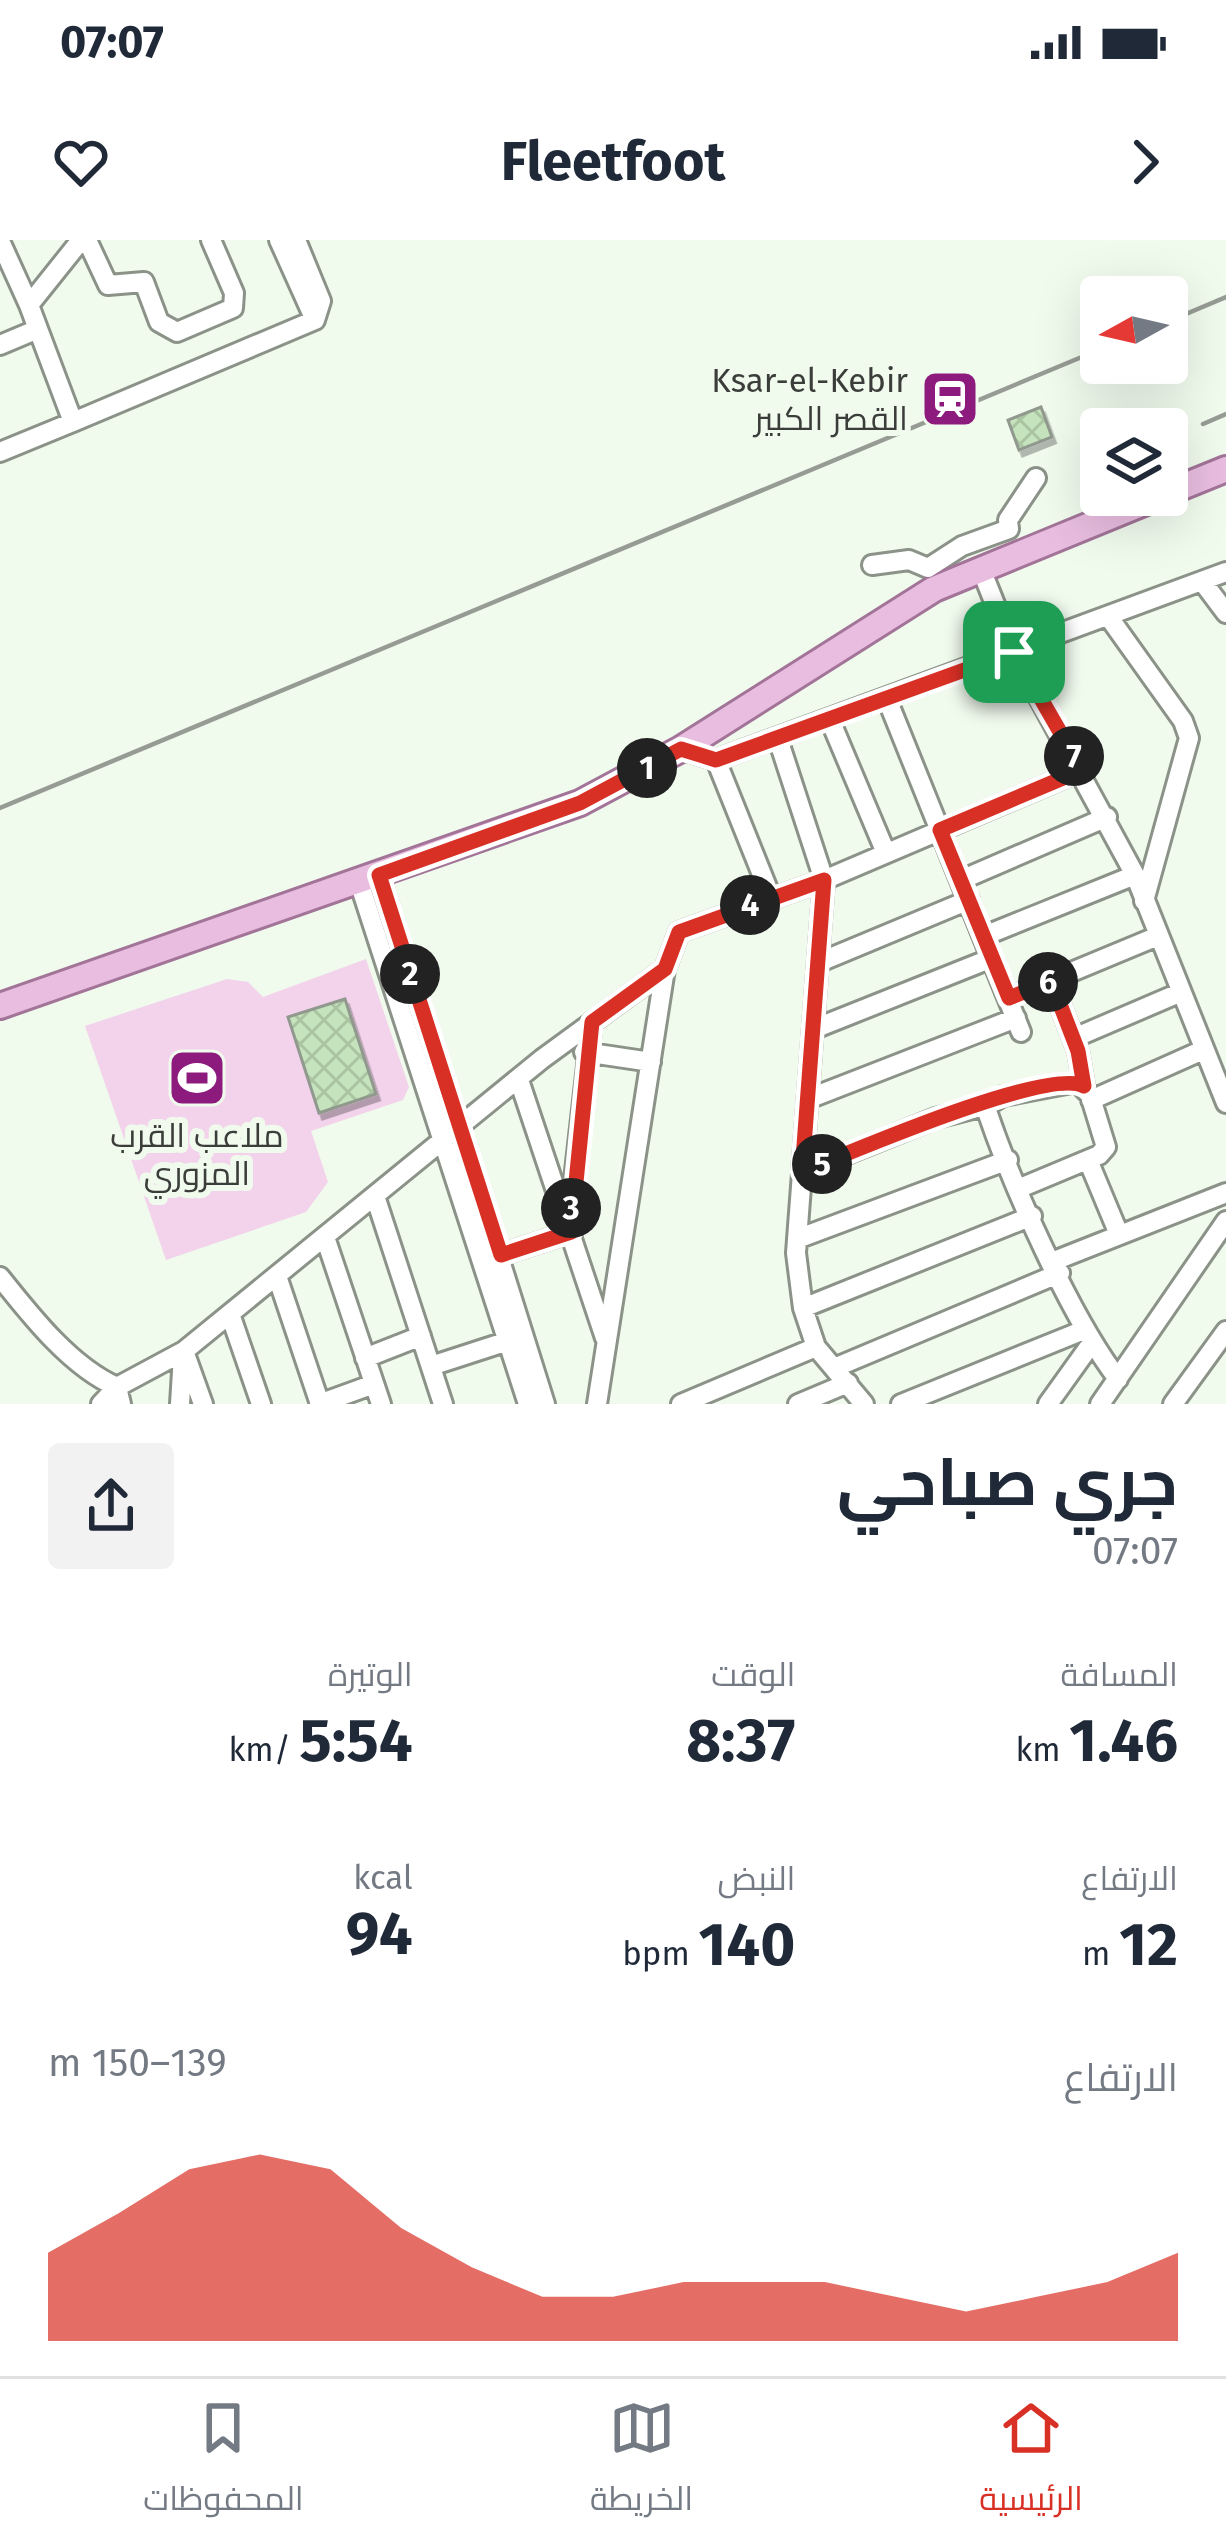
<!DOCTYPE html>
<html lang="ar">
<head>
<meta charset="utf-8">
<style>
	:root { --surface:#fff; --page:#f2f2f3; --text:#1f2937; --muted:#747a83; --line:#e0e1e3; --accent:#d93025 }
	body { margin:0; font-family:"Fira Sans",Cairo,sans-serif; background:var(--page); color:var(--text); direction:rtl; height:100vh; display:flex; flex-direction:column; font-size:45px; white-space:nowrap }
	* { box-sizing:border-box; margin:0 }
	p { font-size:39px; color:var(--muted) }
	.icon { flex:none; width:66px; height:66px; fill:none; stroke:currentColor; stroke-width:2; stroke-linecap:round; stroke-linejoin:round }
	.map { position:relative; height:1164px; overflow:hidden; direction:ltr }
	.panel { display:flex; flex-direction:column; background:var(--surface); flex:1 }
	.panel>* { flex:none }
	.needle { width:78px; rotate:262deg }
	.tools { position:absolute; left:1080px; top:36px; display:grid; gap:24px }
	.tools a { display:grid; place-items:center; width:108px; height:108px; border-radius:12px; background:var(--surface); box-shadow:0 12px 48px #0002; font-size:60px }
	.pin { position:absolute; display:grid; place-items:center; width:102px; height:102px; color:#fff; margin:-51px; border-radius:24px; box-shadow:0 6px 18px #0006 }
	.km { position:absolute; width:60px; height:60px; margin:-30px; border-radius:50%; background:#222; color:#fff; font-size:33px; line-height:60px; text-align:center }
	.round { display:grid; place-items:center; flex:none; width:126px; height:126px; border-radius:12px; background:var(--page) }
	.headline { display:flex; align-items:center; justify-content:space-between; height:204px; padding:0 48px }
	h1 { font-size:66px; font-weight:700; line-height:90px }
	.figures { display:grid; grid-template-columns:repeat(3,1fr); gap:18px; height:204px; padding:12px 48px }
	.figures div { display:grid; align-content:center }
	.figures b { font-size:60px; font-weight:700 }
	.figures small { font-size:33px; font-weight:400 }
	.figures p { font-size:33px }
	.chart { height:336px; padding:24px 48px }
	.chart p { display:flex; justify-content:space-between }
	.chart svg { width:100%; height:216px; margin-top:12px; fill:var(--accent); opacity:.7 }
	.status { display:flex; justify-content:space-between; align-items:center; height:84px; padding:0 60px; background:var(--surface); direction:ltr }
	.status svg { height:33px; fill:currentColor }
	header { display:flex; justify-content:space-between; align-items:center; height:156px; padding:0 48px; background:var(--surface); font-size:54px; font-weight:700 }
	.tabs { display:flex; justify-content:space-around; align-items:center; height:168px; border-top:3px solid var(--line); background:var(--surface); font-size:33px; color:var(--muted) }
	.tabs a { display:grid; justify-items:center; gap:6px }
	.tabs .current { color:var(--accent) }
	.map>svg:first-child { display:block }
	.pitch { fill:#f3d3eb }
	.building { fill:url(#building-cross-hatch); stroke:#91998e; stroke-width:3; filter:url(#shadow) }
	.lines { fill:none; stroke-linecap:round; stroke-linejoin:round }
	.minor-casing { stroke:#8b9388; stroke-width:24 }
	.major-casing { stroke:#a27498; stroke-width:30 }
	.minor { stroke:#fff; stroke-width:18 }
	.major { stroke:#e9bde0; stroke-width:24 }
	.rail { stroke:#969c94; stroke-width:4.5 }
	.route-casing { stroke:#fff; stroke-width:24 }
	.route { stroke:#d93025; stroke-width:15 }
	.labels { text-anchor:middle; stroke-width:12; stroke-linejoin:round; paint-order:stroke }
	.poi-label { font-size:33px; fill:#3a3d39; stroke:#f0faed; text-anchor:end }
</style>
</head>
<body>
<div class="status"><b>07:07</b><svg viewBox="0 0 49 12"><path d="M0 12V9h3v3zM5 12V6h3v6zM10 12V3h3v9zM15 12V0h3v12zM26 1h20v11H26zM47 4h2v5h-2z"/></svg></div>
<header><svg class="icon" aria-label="forward" viewBox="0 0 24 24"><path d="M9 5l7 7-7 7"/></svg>Fleetfoot<svg class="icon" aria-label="heart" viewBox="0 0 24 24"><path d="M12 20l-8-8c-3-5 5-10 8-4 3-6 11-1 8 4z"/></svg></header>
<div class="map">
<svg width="1226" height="1164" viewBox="0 0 1226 1164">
	<defs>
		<pattern id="building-cross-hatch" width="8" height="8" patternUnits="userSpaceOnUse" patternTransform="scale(3)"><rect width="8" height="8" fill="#c5e3bc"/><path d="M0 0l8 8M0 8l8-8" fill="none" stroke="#aac4a2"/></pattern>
		<filter id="shadow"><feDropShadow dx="3.5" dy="6" stdDeviation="0" flood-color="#0004"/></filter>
	</defs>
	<rect width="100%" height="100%" fill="#f0faed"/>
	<path class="pitch" d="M366 719 409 847 403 860 311 891 328 942 306 972 166 1020 85 786 227 739 248 742 263 757Z"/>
	<path class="building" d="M1041 167 1052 197 1019 210 1008 180Z
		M345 759 376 854 319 873 288 777Z"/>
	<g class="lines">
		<defs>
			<path id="minor" d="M81 0 29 65 73 182 315 80 321 61 296 0
				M87 0 108 45 144 42 159 82 177 92 233 68 234 53 211 0
				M279 0 315 80
				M0 1 29 65
				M0 105 38 89
				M0 212 73 182
				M872 325 909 320 928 328 962 306 1009 289 1008 280 1036 238
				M981 329 1014 412 1135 635 1226 863
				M1202 341 1226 373
				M1108 376 1183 481 1189 498 1144 661
				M887 459 1021 792
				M830 480 886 613
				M681 509 716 520 771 657
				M716 520 1226 332
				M379 635 545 1164
				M961 640 1107 577
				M359 642 528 1164
				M984 696 1135 635
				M820 722 969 660
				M1051 741 1078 811 1084 846
				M1009 758 1158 696
				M814 789 992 718
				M1074 798 1179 753
				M584 812 651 822
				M519 840 605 1098
				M808 859 1016 778
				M1091 860 1203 810
				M1088 920 1118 992
				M802 932 936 878 988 865
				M1020 948 1099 915 1106 907 1090 855 1077 842 1003 856 988 865 987 871C1012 945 1071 1078 1118 1139
				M375 956 443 1164
				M570 975 592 782
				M325 997 381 1164
				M797 999 1008 920
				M501 1015 571 992
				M1054 1021 1226 953
				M277 1036 320 1164
				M0 1037C31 1076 71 1127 117 1147L121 1164
				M803 1068 1032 976
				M230 1074 261 1164
				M816 1107 864 1164
				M184 1111 203 1164
				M365 1118 421 1096
				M431 1126 508 1101
				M834 1128 1060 1033
				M101 1164 117 1147 184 1111 542 819 665 729
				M180 1164 183 1115
				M319 1164 374 1144
				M597 1164 665 729 679 692 824 640 1082 530
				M681 1164 816 1107 803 1068 796 1013 824 640 778 499
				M798 1164 848 1143
				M901 1164 1084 1090
				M1048 1164 1091 1104
				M1100 1164 1226 981
				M1173 1164 1226 1091"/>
			<path id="major" d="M1167 253 1226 229
				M0 766 580 563 681 509 934 349 1163 255"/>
		</defs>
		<use href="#minor" class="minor-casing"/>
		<use href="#major" class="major-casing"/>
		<use href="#minor" class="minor"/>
		<use href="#major" class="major"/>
		<path class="rail" d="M1167 82 1226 57
			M1203 184 1226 174
			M0 568 1101 109"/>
	</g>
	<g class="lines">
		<defs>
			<path id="route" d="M1014 412 1082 530 940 590 1009 758 1051 741 1078 811 1084 846C1047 827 849 913 802 932L824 640 679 692 665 729 592 782 571 992 501 1015 379 635 580 563 681 509 716 520Z"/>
		</defs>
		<use href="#route" class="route-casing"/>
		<use href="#route" class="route"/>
	</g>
	<defs>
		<symbol id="station-square" viewBox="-11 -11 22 22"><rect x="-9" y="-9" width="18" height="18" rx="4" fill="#8d1b7d" stroke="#f0faed"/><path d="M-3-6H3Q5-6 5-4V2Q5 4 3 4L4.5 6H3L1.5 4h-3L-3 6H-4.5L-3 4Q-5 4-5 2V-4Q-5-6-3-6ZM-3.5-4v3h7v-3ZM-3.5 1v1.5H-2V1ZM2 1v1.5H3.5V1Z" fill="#fff"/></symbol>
		<symbol id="stadium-square" viewBox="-11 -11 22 22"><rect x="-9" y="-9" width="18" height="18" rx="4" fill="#8d1b7d" stroke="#f0faed"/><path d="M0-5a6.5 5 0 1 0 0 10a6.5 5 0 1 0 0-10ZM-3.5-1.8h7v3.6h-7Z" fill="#fff"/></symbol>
	</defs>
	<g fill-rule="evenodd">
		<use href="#station-square" x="917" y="126" width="66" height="66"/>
		<use href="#stadium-square" x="164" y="805" width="66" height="66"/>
	</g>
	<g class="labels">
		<g class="poi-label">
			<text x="908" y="152">Ksar-el-Kebir<tspan x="908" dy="38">القصر الكبير</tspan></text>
			<text x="197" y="907" text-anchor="middle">ملاعب القرب<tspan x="197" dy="38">المزوري</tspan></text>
		</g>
	</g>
</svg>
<div class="tools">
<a><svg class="needle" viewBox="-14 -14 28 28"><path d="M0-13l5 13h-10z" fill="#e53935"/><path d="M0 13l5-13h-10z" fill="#747a83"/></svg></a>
<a><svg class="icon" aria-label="layers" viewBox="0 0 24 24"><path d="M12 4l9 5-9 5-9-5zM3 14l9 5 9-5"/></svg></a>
</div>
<div class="pin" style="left:1014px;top:412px;background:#1e9e55"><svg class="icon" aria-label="arrive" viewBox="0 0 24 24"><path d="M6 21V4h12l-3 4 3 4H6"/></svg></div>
<b class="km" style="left:647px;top:528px">1</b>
<b class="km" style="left:410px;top:734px">2</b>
<b class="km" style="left:571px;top:968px">3</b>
<b class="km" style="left:750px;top:665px">4</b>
<b class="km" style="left:822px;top:924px">5</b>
<b class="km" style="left:1048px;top:742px">6</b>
<b class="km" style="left:1074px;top:516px">7</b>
</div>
<section class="panel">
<div class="headline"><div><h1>جري صباحي</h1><p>07:07</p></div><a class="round"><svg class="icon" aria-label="share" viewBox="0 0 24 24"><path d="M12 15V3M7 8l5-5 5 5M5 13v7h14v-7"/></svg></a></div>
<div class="figures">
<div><p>المسافة</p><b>1.46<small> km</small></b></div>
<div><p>الوقت</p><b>8:37</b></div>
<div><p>الوتيرة</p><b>5:54<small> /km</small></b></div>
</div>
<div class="figures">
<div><p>الارتفاع</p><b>12<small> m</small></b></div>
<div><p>النبض</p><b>140<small> bpm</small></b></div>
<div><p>kcal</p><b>94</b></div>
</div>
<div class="chart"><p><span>الارتفاع</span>139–150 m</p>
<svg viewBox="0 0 160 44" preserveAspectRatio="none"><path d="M0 44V26L10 18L20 9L30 6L40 9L50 21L60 29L70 35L80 35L90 32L100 32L110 32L120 35L130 38L140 35L150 32L160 26V44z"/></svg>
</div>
</section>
<nav class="tabs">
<a class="current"><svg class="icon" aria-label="home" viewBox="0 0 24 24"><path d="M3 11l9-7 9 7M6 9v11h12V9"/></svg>الرئيسية</a>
<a><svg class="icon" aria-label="map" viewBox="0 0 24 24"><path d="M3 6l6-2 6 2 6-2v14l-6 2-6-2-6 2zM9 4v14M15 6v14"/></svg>الخريطة</a>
<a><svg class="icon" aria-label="saved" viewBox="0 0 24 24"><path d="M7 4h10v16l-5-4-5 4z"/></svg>المحفوظات</a>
</nav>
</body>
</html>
